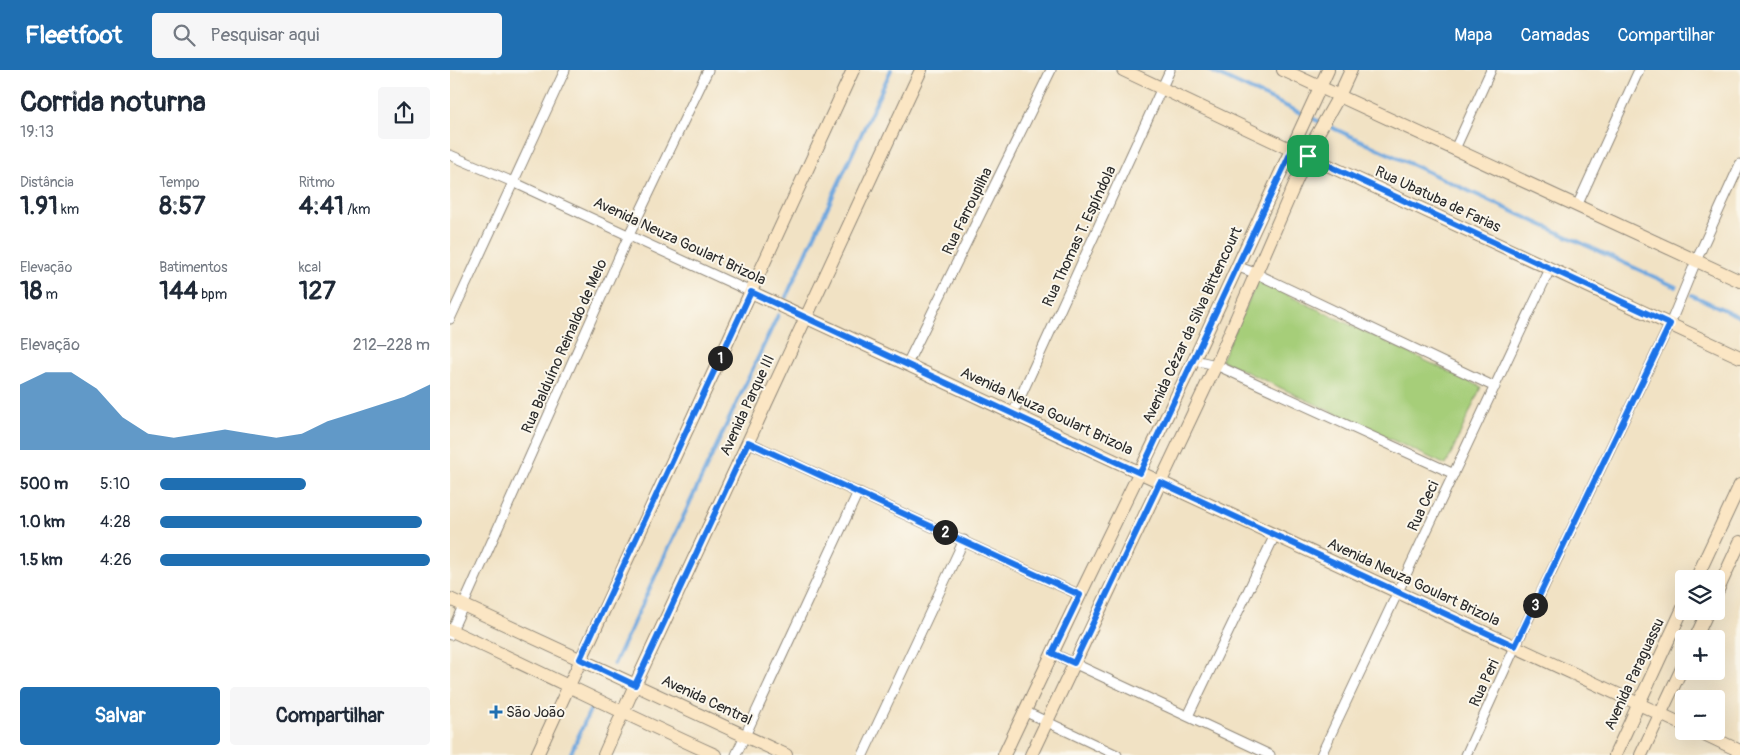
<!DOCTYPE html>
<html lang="pt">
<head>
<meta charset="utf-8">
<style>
	:root { --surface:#fff; --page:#f6f6f7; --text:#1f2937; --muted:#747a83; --accent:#1f6fb2 }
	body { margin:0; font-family:Pangolin,sans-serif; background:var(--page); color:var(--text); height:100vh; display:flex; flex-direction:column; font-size:19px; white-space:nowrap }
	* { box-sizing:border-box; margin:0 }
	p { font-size:16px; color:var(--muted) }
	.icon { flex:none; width:28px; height:28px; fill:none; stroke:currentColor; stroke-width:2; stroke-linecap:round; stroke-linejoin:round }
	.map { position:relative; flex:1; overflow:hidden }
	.sheet { display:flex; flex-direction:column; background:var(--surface); width:450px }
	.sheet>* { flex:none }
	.buttons { position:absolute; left:1225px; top:500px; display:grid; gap:10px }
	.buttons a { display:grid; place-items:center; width:50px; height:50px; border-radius:5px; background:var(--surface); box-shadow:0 5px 20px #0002; font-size:25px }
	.pin { position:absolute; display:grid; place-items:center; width:42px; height:42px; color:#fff; margin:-21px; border-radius:10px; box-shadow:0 2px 8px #0006 }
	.km { position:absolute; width:25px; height:25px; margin:-12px; border-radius:50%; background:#222; color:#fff; font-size:14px; line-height:25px; text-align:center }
	.round { display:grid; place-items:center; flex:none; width:52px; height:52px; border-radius:5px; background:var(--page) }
	.overview { display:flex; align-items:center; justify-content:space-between; height:85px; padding:0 20px }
	h1 { font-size:28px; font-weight:700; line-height:38px }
	.metrics { display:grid; grid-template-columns:repeat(3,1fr); gap:8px; height:85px; padding:5px 20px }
	.metrics div { display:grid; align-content:center }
	.metrics b { font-size:25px; font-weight:700 }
	.metrics small { font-size:14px; font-weight:400 }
	.metrics p { font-size:14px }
	.chart { height:140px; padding:10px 20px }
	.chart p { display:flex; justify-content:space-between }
	.chart svg { width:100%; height:90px; margin-top:5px; fill:var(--accent); opacity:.7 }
	.cta { display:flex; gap:10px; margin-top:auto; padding:10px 20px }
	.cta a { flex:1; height:58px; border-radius:5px; background:var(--accent); color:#fff; font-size:20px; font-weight:700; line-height:58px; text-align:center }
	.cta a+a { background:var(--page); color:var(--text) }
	ul { padding:0 20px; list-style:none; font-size:16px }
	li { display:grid; grid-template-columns:80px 60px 1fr; align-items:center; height:38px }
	li i { height:12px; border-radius:6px; background:var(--accent) }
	header { display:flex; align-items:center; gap:30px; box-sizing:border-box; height:70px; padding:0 25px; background:var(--accent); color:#fff }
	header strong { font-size:24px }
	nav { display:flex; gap:28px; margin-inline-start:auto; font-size:18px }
	.search { width:350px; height:45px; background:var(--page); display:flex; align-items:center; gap:12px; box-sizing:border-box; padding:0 18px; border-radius:5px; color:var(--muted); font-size:19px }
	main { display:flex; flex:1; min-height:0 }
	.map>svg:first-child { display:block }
	.green { fill:#a6ce79; stroke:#687c52 }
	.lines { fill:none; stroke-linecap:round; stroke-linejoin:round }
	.stream { stroke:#70a7de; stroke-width:4 }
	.street-casing { stroke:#8e8678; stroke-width:11 }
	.secondary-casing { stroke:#8e8678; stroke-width:14 }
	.street { stroke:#fff; stroke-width:9 }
	.secondary { stroke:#fbe6c4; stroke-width:12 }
	.route-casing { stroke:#fff; stroke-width:10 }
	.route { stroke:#1a73e8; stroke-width:6 }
	.poi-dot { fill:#1f6fb2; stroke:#fbf7ec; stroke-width:2 }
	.labels { text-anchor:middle; stroke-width:4; stroke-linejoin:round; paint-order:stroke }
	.street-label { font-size:15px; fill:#2b2b2b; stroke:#fbf7ec }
	.poi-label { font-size:15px; fill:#2b2b2b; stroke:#fbf7ec; text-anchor:start }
</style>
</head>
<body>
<header>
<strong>Fleetfoot</strong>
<div class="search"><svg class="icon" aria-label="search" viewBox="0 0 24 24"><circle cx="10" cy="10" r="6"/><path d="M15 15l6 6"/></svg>Pesquisar aqui</div>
<nav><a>Mapa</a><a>Camadas</a><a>Compartilhar</a></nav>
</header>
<main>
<section class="sheet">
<div class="overview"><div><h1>Corrida noturna</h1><p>19:13</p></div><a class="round"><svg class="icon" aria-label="share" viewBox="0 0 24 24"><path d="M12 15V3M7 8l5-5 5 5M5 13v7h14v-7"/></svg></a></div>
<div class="metrics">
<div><p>Distância</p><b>1.91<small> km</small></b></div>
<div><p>Tempo</p><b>8:57</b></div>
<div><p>Ritmo</p><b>4:41<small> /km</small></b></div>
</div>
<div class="metrics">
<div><p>Elevação</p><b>18<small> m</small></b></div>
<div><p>Batimentos</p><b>144<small> bpm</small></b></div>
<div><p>kcal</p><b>127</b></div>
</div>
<div class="chart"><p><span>Elevação</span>212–228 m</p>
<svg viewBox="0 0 160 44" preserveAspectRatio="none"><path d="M0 44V12L10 6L20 6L30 14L40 28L50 36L60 38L70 36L80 34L90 36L100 38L110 36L120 30L130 26L140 22L150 18L160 12V44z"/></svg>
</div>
<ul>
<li><b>500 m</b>5:10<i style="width:54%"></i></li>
<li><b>1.0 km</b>4:28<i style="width:97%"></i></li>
<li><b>1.5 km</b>4:26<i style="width:100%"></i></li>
</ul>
<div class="cta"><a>Salvar</a><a>Compartilhar</a></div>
</section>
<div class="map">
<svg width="1290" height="685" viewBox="0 0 1290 685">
	<rect width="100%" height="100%" fill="#fbf7ec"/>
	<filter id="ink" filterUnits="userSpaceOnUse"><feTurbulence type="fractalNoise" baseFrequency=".02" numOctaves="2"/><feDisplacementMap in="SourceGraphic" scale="10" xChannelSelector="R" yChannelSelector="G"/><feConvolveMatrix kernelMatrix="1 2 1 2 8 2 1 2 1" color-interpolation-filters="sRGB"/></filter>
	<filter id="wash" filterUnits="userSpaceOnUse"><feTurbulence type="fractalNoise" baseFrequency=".0096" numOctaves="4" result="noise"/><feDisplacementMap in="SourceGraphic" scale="20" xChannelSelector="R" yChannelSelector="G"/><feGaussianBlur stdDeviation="1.12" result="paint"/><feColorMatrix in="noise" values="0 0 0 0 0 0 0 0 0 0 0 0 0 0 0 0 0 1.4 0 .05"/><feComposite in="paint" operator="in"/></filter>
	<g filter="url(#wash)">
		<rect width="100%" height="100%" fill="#f1e2c4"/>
		<path class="green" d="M808 211 1031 317 996 395 771 290Z"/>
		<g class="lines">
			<path class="stream" d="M758 0 1226 217
				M1242 225 1290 247
				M336 227 441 0
				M164 594 328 245
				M120 685 140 640"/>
		</g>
	</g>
	<g filter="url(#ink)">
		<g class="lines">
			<defs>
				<path id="street" d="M1005 79 1041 0
					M0 85 63 112 301 222
					M1127 136 1189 0
					M786 196 805 203 1045 317
					M0 249 115 0
					M744 290 766 295 1004 404
					M457 294 601 0
					M563 343 720 0
					M298 372 630 525
					M0 565 179 165 258 0
					M602 583 820 685
					M574 641 667 685
					M738 646 825 465
					M286 685 408 422
					M413 685 514 470
					M871 685 1100 199
					M1016 685 1065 577 1220 254 1246 191 1290 94"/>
				<path id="secondary" d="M673 0 842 80 858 86 1290 287
					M833 0 1290 211
					M301 222 1234 655
					M1246 509 1290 415
					M1266 524 1290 472
					M0 529 336 685
					M0 560C89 601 176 645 265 685
					M1245 569 1258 541
					M1248 661 1290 681
					M87 685 403 0
					M154 685 185 615 471 0
					M554 685 630 525 744 290 878 0
					M581 685 766 295 864 70 889 26 901 0
					M1165 685 1234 536
					M1191 685 1234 594"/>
			</defs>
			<use href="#street" class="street-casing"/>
			<use href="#secondary" class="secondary-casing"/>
			<use href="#street" class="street"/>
			<use href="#secondary" class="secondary"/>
		</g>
	</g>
	<g class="lines" filter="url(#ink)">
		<defs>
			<path id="route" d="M842 80 858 86 1220 254 1065 576 710 412 624 593 602 583 630 525 298 372 185 615 130 589 301 222 690 403Z"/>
		</defs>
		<use href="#route" class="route-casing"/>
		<use href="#route" class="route"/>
	</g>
	<path class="poi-dot" d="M43.5 634.5h5v5h5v5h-5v5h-5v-5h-5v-5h5z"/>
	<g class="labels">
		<g class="street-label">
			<text transform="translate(988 129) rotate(25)" y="5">Rua Ubatuba de Farias</text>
			<text transform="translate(517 141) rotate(-64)" y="5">Rua Farroupilha</text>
			<text transform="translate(629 166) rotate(-65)" y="5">Rua Thomas T. Espíndola</text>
			<text transform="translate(230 171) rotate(25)" y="5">Avenida Neuza Goulart Brizola</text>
			<text transform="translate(742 255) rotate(-65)" y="5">Avenida Cézar da Silva Bittencourt</text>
			<text transform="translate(114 276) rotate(-66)" y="5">Rua Balduíno Reinaldo de Melo</text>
			<text transform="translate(297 335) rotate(-65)" y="5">Avenida Parque III</text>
			<text transform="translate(597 341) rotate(25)" y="5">Avenida Neuza Goulart Brizola</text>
			<text transform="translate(973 436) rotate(-65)" y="5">Rua Ceci</text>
			<text transform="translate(964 512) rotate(25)" y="5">Avenida Neuza Goulart Brizola</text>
			<text transform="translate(1184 604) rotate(-65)" y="5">Avenida Paraguassu</text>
			<text transform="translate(1034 613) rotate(-65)" y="5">Rua Peri</text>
			<text transform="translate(257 630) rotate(25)" y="5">Avenida Central</text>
		</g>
		<g class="poi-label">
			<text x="56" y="647">São João</text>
		</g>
	</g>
</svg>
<div class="buttons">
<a><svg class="icon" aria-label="layers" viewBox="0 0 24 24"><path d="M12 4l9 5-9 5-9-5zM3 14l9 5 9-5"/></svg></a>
<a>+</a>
<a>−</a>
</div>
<div class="pin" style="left:858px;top:86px;background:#1e9e55"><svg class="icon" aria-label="arrive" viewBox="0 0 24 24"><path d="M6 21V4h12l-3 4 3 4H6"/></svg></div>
<b class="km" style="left:270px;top:288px">1</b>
<b class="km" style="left:495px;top:462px">2</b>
<b class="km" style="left:1085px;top:535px">3</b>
</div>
</main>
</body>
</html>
